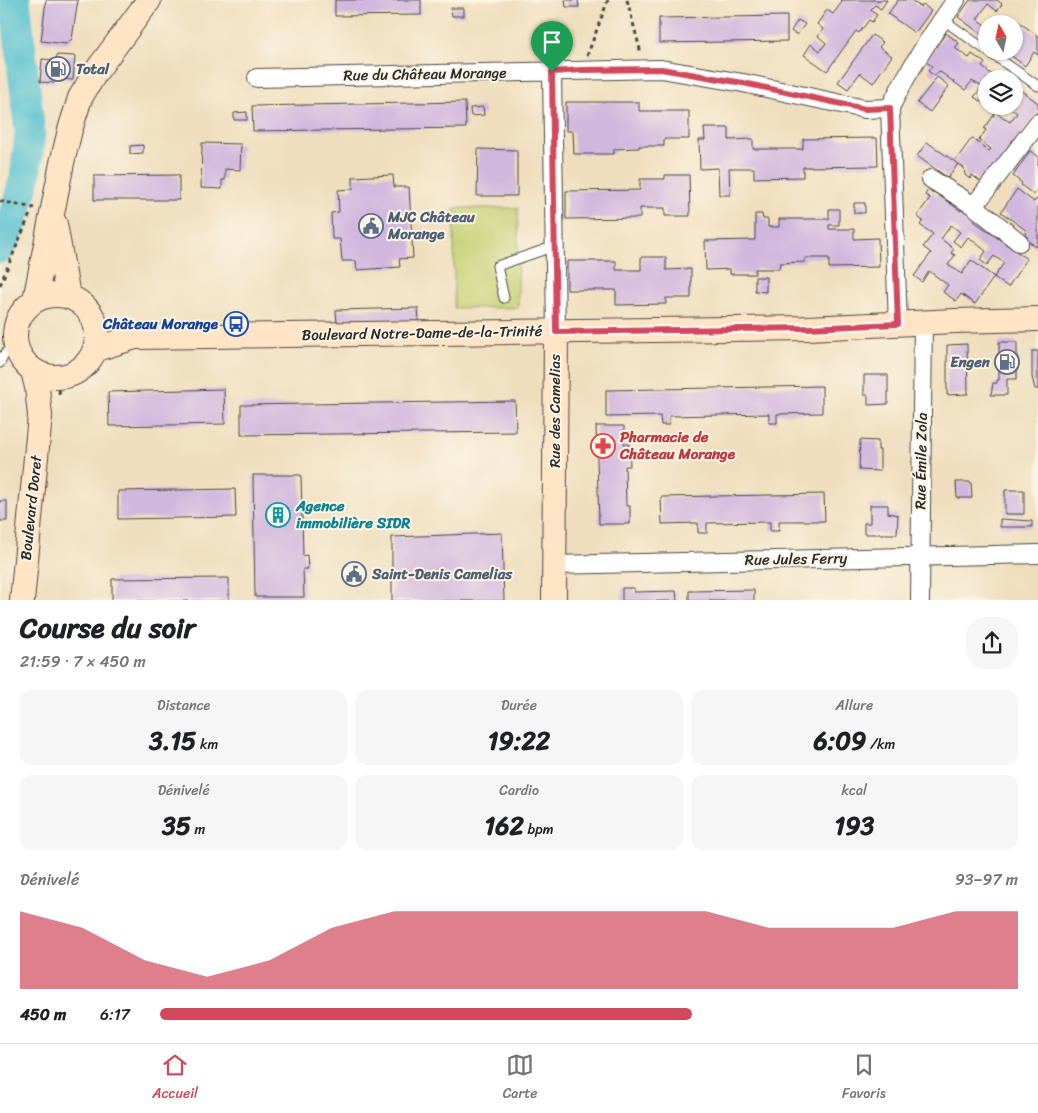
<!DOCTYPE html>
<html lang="fr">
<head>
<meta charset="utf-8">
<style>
	:root { --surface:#fff; --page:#f6f6f6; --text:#202124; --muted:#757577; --line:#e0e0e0; --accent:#d1495b }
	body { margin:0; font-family:Sriracha,sans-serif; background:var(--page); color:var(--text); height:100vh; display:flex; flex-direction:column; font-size:19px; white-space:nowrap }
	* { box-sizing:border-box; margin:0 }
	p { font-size:16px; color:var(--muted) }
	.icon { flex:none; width:28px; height:28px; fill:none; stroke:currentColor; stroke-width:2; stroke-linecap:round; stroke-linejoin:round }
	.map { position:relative; height:600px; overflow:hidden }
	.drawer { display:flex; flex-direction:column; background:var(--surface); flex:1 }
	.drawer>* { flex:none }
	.needle { width:32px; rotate:351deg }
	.fabs { position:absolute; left:978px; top:15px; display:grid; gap:10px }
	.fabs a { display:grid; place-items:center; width:45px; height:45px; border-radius:50%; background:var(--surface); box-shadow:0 1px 4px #0004; font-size:25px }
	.pin { position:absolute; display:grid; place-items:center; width:42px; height:42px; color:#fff; margin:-51px -21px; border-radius:50% 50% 50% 0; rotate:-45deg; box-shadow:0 0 5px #0007 }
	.pin .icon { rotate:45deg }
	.round { display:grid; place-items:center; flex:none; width:52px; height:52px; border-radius:20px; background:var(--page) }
	.headline { display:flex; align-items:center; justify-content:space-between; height:85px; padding:0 20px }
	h1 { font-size:28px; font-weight:700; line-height:38px }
	.figures { display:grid; grid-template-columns:repeat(3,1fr); gap:8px; height:85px; padding:5px 20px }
	.figures div { display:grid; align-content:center; border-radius:12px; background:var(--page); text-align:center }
	.figures b { font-size:25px; font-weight:700 }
	.figures small { font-size:14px; font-weight:400 }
	.figures p { font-size:14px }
	.chart { height:140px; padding:10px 20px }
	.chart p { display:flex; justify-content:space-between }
	.chart svg { width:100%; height:90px; margin-top:5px; fill:var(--accent); opacity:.7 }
	ul { padding:0 20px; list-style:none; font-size:16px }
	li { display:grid; grid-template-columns:80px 60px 1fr; align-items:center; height:38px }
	li i { height:12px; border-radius:6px; background:var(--accent) }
	.menu { display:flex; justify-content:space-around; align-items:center; height:70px; border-top:1px solid var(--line); background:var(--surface); font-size:14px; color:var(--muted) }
	.menu a { display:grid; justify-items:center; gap:2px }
	.menu .current { color:var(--accent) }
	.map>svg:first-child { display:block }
	.green { fill:#c3cf70; stroke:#777d4e }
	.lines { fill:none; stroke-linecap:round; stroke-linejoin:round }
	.river { stroke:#55c1cf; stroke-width:31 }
	.building { fill:#d1b7de }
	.lane-casing { stroke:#484641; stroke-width:11 }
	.street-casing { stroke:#484641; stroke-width:20 }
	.secondary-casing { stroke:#484641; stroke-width:26 }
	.path { stroke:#484641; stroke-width:3; stroke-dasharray:4 4; stroke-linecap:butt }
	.lane { stroke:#fff; stroke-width:9 }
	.street { stroke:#fff; stroke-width:18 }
	.secondary { stroke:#ffe4c6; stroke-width:24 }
	.route-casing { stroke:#fff; stroke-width:10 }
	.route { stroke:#d1495b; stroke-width:6 }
	.labels { text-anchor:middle; stroke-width:4; stroke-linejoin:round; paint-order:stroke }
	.service-label { font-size:15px; font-weight:bold; fill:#4e5e75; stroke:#fcf5e5; text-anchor:start }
	.street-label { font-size:15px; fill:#2b2b2b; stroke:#fcf5e5 }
	.transit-label { font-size:15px; font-weight:bold; fill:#164399; stroke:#fcf5e5; text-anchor:end }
	.health-label { font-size:15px; font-weight:bold; fill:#be3a42; stroke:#fcf5e5; text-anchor:start }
	.culture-label { font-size:15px; font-weight:bold; fill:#0d838f; stroke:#fcf5e5; text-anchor:start }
</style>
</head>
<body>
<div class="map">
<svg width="1038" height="601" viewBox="0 0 1038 601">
	<rect width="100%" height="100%" fill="#fcf5e5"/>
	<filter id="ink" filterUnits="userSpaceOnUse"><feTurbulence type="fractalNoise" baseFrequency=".02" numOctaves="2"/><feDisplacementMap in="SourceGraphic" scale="10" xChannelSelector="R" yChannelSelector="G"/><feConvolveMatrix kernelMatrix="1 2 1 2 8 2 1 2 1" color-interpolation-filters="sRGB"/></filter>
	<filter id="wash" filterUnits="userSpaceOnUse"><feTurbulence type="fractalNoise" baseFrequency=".0096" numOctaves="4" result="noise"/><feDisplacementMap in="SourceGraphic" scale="20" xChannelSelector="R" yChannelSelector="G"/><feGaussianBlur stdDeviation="1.12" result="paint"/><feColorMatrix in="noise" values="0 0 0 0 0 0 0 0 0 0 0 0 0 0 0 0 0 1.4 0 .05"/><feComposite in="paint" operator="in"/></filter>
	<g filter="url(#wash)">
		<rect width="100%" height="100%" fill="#efdebd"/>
		<path class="green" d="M454 208H518V308H454Z"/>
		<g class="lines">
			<path class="river" d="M0 248 10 229 25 178 30 133 15 0"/>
		</g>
		<g id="blocks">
			<path class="building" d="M46 0H78L72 39 66 44 41 41Z
				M335 0H421V15L335 16Z
				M565 0H578L579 7H566Z
				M840 0H887L881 9 875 5 870 10 877 15 872 22 869 20 859 33 856 31 827 71 804 55 811 44 820 51 826 43 818 36 823 29 817 24 827 10 833 14 842 2Z
				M898 0H911L921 7 923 4 931 11 915 33 888 14Z
				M970 0H997L1002 4 997 11 988 4 977 19 986 26 981 34 958 17Z
				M451 8H464V16H452Z
				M787 16V41L659 43V18Z
				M798 20 805 24 797 35 791 31Z
				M1016 20 1038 36V55L1034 52 1025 66 1005 51H1014V24Z
				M946 33 959 43 955 48 969 58 972 54 985 63 982 67 998 79H986V105L974 97 982 87 972 81 965 90 939 71 935 76 928 71 932 66 925 61Z
				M872 35 883 42 879 47 892 56 873 83 860 73 848 89 838 82Z
				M57 55 75 56 73 80 55 78 54 83 40 82 42 59 56 60Z
				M937 77 949 86 930 112 917 103Z
				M1019 89 1038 103V111L985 185 972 175 970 179 965 175 964 168 955 161 972 138 989 151 991 149 979 140 986 130 984 129 996 112 1010 122 1017 113 1008 106H1014V96Z
				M465 102 466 128 253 131 252 106Z
				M566 102H639V111H689V139H664V146H639V148L614 149V154H574L573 131H566Z
				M483 107 484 115 471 116 470 108Z
				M247 112V120H234V113Z
				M704 128H729V140L753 139V149H803V139L877 138 878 166 803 167V177L754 178V168H729L730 195H719L718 168 700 169 699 140H705Z
				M927 142 958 164 948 178 917 156Z
				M202 143 241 144 240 170 225 169V180H222V189L201 188Z
				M143 145V153L130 154V146Z
				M478 149 517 150V196H477Z
				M1030 151 1038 156V191L1037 190 1034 195 1021 185 1022 183 1013 176Z
				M179 175V200H94V176Z
				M393 175 394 187H409L413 258 399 259 400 267 357 270 356 261H342L340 239H332L331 213 339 212 338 190 353 189V177Z
				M665 175H689L690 216H665V208H640V218L566 219V191L640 190V179H665Z
				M1017 189 1034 202 1036 199 1038 201V244L1036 247 1023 237 1027 231 1001 212Z
				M928 190 933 194 934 192 961 211 963 207 977 217 974 221 1027 259 1008 287 994 277 1004 263 994 256 987 265 984 263 980 260 986 251 968 237 961 247 953 241 960 232 951 225 941 239 954 249 951 253 955 255 948 265 962 274 971 260 994 277 975 304 961 294 956 301 943 292 948 285 929 271 922 282 914 276 931 253 923 247 933 234 920 225 923 221 917 216 930 198 925 195Z
				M854 203H865V213H854Z
				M829 209H839V225H829V229H854V239L878 238 879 267 829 268V258H805V262L780 263 779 269H755V274H730V269L706 270 705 241 755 240V214H762L763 219H768V227H779V219H829Z
				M641 257H666V270L691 269V298H666V304L616 305V290H567V261H616V270H641Z
				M755 277H766V292L755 291Z
				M418 308 419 321 337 324 336 310Z
				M999 342H1017V379H1007V395H991L993 383H997V380H999Z
				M967 344 968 394 947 395V345Z
				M1032 351H1038V389H1035L1032 377Z
				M864 375H888V404L868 405V395H864Z
				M822 386V413L777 414V423H769V414L669 416V425H661L660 416 606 417V390Z
				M224 389 225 424 109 426 108 392Z
				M515 401 516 432 241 435V405Z
				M596 426H624V444H629L630 466H625L626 506H630V524H599Z
				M860 440 878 441V450H880V471L859 470Z
				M253 475H301L303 556 307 555 308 569H303L304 597H255Z
				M956 482H971L972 498H957Z
				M235 489 236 517 118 519V491Z
				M1005 490H1024V514H1005Z
				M824 494 825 521H779V531H770V522L707 523V533H698V523L662 524 661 497Z
				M0 501H7V521H0Z
				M870 505H888V513L898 515 897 534H864V523H870Z
				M1000 519 1032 521V527H1000Z
				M502 533 504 601H392V537Z
				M229 578V601H112V579Z
				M622 588H634V592L676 591 677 601H622Z
				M754 590V601H689V591Z"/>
		</g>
	</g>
	<g filter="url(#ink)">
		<use href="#blocks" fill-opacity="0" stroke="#484641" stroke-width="1"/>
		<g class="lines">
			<defs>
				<path id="lane" d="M942 19 986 50
					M988 51 1038 86
					M504 298 497 266 555 246
					M0 363 4 355 15 343"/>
				<path id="street" d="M552 72 556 332
					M257 78 661 69 743 83 865 109 890 108
					M931 179 974 206 1019 242
					M974 206 1038 123
					M898 324 890 108C908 70 932 34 956 0
					M554 565 1038 554
					M920 601 923 322"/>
				<path id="secondary" d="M55 224 68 296
					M15 336a41 41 0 1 1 82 0a41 41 0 1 1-82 0Z
					M35 300 62 163 70 130 80 98 95 73 149 0
					M96 349 135 337 808 328 955 321 1038 319
					M22 601 40 416 37 387 33 371
					M554 601 556 332"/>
			</defs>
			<use href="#lane" class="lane-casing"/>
			<use href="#street" class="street-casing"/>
			<use href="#secondary" class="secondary-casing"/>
			<path class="path" d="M627 0 641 53
				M587 56 608 0
				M0 201 34 208
				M0 285 30 214
				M59 394 62 377"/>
			<use href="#lane" class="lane"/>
			<use href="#street" class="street"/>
			<use href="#secondary" class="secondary"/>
		</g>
	</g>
	<g class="lines" filter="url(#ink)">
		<defs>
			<path id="route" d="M661 69 743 83 865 109 890 108 898 324 808 328 556 332 552 72 582 70Z"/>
		</defs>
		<use href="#route" class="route-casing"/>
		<use href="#route" class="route"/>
	</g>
	<defs>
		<symbol id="fuel-ring" viewBox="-11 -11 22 22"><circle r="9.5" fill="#fcf5e5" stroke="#5c6f8a" stroke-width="1.5"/><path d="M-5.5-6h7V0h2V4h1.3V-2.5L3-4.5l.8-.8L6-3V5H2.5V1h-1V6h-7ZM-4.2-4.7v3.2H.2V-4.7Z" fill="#5c6f8a"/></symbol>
		<symbol id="civic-ring" viewBox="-11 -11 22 22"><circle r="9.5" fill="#fcf5e5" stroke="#5c6f8a" stroke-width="1.5"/><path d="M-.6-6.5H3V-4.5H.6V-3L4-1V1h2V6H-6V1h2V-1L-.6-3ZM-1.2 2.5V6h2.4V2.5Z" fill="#5c6f8a"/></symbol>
		<symbol id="bus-ring" viewBox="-11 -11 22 22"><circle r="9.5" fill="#fcf5e5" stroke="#1a4fb4" stroke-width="1.5"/><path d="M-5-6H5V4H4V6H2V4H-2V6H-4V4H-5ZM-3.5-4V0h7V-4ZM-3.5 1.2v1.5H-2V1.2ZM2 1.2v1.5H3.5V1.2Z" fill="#1a4fb4"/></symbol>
		<symbol id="pharmacy-ring" viewBox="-11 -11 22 22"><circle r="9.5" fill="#fcf5e5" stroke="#e0444e" stroke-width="1.5"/><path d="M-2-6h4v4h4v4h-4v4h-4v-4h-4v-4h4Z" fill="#e0444e"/></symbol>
		<symbol id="building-ring" viewBox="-11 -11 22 22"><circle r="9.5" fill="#fcf5e5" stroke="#0f9aa8" stroke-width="1.5"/><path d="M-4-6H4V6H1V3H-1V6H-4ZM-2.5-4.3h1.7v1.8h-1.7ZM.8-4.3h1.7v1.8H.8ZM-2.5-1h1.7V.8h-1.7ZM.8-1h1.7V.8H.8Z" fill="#0f9aa8"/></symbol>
	</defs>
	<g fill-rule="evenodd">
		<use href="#fuel-ring" x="44" y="55" width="28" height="28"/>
		<use href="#civic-ring" x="357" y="212" width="28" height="28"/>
		<use href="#bus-ring" x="222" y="310" width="28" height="28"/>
		<use href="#fuel-ring" x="993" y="348" width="28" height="28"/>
		<use href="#pharmacy-ring" x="589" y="432" width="28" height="28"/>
		<use href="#building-ring" x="264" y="501" width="28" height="28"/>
		<use href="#civic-ring" x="340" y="560" width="28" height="28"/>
	</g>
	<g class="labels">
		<g class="service-label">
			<text x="76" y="74">Total</text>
			<text x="388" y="222">MJC Château<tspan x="388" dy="17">Morange</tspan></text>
			<text x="990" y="367" text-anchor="end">Engen</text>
			<text x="372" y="579">Saint-Denis Camelias</text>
		</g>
		<g class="street-label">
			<text transform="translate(425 74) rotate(-1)" y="5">Rue du Château Morange</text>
			<text transform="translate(422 333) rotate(-1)" y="5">Boulevard Notre-Dame-de-la-Trinité</text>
			<text transform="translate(555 411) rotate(-90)" y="5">Rue des Camelias</text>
			<text transform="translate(921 461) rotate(-89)" y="5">Rue Émile Zola</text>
			<text transform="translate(31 508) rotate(-84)" y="5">Boulevard Doret</text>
			<text transform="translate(796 559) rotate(-1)" y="5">Rue Jules Ferry</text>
		</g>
		<g class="transit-label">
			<text x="218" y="329">Château Morange</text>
		</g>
		<g class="health-label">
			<text x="620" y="442">Pharmacie de<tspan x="620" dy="17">Château Morange</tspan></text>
		</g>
		<g class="culture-label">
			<text x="296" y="511">Agence<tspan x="296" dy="17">immobilière SIDR</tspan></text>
		</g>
	</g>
</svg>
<div class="fabs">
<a><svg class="needle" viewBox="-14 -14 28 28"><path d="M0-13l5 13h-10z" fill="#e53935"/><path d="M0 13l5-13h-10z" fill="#757577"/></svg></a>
<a><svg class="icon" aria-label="layers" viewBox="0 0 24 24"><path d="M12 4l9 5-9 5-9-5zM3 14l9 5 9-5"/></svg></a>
</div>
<div class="pin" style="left:552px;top:72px;background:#1e9e55"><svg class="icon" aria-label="arrive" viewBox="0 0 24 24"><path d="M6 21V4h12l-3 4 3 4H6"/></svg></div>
</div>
<section class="drawer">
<div class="headline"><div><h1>Course du soir</h1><p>21:59 · 7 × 450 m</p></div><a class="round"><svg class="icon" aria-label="share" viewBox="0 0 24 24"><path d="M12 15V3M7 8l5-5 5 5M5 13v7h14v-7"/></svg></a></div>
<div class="figures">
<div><p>Distance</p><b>3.15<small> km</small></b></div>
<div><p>Durée</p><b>19:22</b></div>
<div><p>Allure</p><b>6:09<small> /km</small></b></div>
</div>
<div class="figures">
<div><p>Dénivelé</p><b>35<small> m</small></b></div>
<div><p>Cardio</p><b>162<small> bpm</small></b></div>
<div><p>kcal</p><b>193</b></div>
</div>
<div class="chart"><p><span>Dénivelé</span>93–97 m</p>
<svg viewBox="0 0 160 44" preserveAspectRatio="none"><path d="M0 44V6L10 14L20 30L30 38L40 30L50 14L60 6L70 6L80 6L90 6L100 6L110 6L120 14L130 14L140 14L150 6L160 6V44z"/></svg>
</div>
<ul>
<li><b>450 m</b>6:17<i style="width:62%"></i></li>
</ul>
</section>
<nav class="menu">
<a class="current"><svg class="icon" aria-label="home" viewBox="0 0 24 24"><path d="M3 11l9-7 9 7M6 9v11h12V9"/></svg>Accueil</a>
<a><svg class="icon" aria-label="map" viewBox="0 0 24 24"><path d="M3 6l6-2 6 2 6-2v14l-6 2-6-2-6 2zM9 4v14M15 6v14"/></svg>Carte</a>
<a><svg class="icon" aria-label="saved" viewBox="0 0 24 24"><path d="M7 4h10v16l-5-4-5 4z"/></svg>Favoris</a>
</nav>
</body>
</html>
